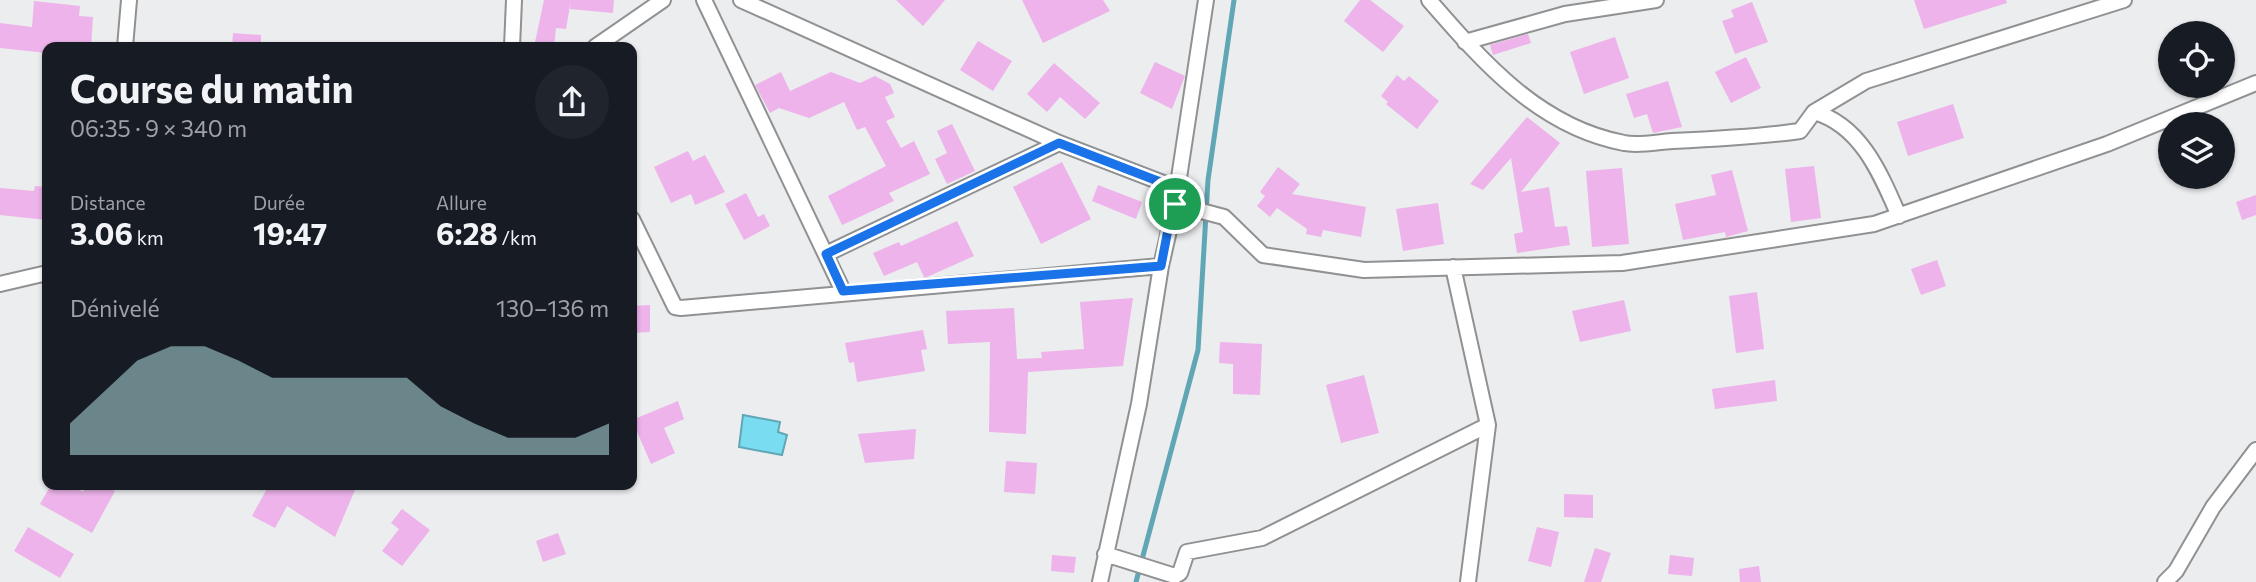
<!DOCTYPE html>
<html lang="fr">
<head>
<meta charset="utf-8">
<style>
	:root { --surface:#171b24; --page:#20242c; --text:#f1f3f6; --muted:#9ea1a6; --accent:#8fb4b7 }
	body { margin:0; font-family:Commissioner,sans-serif; background:var(--page); color:var(--text); height:100vh; display:flex; flex-direction:column; font-size:26px; white-space:nowrap }
	* { box-sizing:border-box; margin:0 }
	p { font-size:23px; color:var(--muted) }
	.icon { flex:none; width:38px; height:38px; fill:none; stroke:currentColor; stroke-width:2; stroke-linecap:round; stroke-linejoin:round }
	.map { position:relative; flex:1; overflow:hidden }
	.panel { position:absolute; left:42px; top:42px; width:595px; height:448px; display:flex; flex-direction:column; background:var(--surface); border-radius:14px; box-shadow:0 2px 5px #0004 }
	.panel>* { flex:none }
	.controls { position:absolute; left:2158px; top:21px; display:grid; gap:14px }
	.controls a { display:grid; place-items:center; width:77px; height:77px; border-radius:50%; background:var(--surface); box-shadow:0 2px 5px #0004; font-size:35px }
	.pin { position:absolute; display:grid; place-items:center; width:60px; height:60px; color:#fff; margin:-30px; border:4px solid #fff; border-radius:50%; box-shadow:0 2px 7px #0007 }
	.round { display:grid; place-items:center; flex:none; width:74px; height:74px; border-radius:37px; background:var(--page) }
	.headline { display:flex; align-items:center; justify-content:space-between; height:119px; padding:0 28px }
	h1 { font-size:38px; font-weight:700; line-height:52px }
	.metrics { display:grid; grid-template-columns:repeat(3,1fr); gap:10px; height:119px; padding:7px 28px }
	.metrics div { display:grid; align-content:center }
	.metrics b { font-size:30px; font-weight:700 }
	.metrics small { font-size:19px; font-weight:400 }
	.metrics p { font-size:19px }
	.chart { height:196px; padding:14px 28px }
	.chart p { display:flex; justify-content:space-between }
	.chart svg { width:100%; height:126px; margin-top:7px; fill:var(--accent); opacity:.7 }
	.map>svg:first-child { display:block }
	.water { fill:#79dcf1; stroke:#61a6b5; stroke-width:2 }
	.lines { fill:none; stroke-linecap:round; stroke-linejoin:round }
	.stream { stroke:#61a6b5; stroke-width:5 }
	.building { fill:#edb3ea }
	.street-casing { stroke:#909193; stroke-width:18 }
	.street { stroke:#fff; stroke-width:14 }
	.route-casing { stroke:#fff; stroke-width:14 }
	.route { stroke:#1a73e8; stroke-width:9 }
</style>
</head>
<body>
<div class="map">
<svg width="2256" height="582" viewBox="0 0 2256 582">
	<rect width="100%" height="100%" fill="#ebedef"/>
	<path class="water" d="M743 415 780 422 778 432 787 435 782 455 739 447Z"/>
	<g class="lines">
		<path class="stream" d="M1136 582 1198 350 1208 180 1234 0"/>
	</g>
	<path class="building" d="M544 0H571L566 29 556 28 554 47H534Z
		M571 0H614L613 13 570 9Z
		M896 0H945L923 26Z
		M1022 0H1103L1110 11 1043 43Z
		M1360 0H1370L1404 26 1383 52 1344 21Z
		M1914 0H2006L2007 3 1924 29Z
		M34 1 80 6 79 16 93 17 91 47H47V53L0 48V23L32 27Z
		M1752 2 1768 42 1735 54 1722 21 1734 17 1731 10Z
		M233 33 261 35V47H232Z
		M1528 34 1531 43 1493 55 1490 45Z
		M1615 37 1629 78 1584 94 1570 52Z
		M978 41 1012 61 993 91 960 70Z
		M1746 57 1761 88 1731 103 1715 72Z
		M1155 62 1185 76 1172 109 1140 93Z
		M1054 63 1100 103 1085 119 1060 97 1047 112 1027 94Z
		M781 72 790 91 831 72 860 83 875 76 890 84 894 93 885 97 895 117 886 121 901 148 914 141 930 174 889 193 894 201 842 225 828 196 886 166 865 127 857 130 844 102 809 118 779 108 770 113 755 85Z
		M1397 75 1404 81 1409 76 1439 101 1417 129 1386 104 1388 102 1381 96Z
		M1668 81 1682 127 1653 133 1647 114 1634 118 1626 94Z
		M1953 104 1964 138 1908 156 1897 122Z
		M1527 117 1560 143 1521 192 1549 187 1555 227 1567 226 1570 245 1517 253 1514 234 1523 232 1511 158 1483 190 1470 184Z
		M952 124 975 171 947 184 935 159 947 153 937 131Z
		M688 151 693 161 705 155 725 192 695 205 691 194 671 203 654 167Z
		M1062 162 1091 219 1041 244 1013 187Z
		M1814 166 1821 218 1791 222 1785 169Z
		M1278 167 1300 184 1292 194 1366 207 1361 237 1323 230 1321 237 1306 234 1307 229 1277 208 1270 217 1257 206 1265 196 1260 192Z
		M1622 168 1629 244 1592 247 1586 171Z
		M1732 170 1748 231 1726 237 1725 232 1683 240 1675 204 1716 195 1711 175Z
		M1098 185 1142 202 1136 219 1092 201Z
		M35 186 47 187V220L0 215V188L34 191Z
		M746 193 758 217 764 214 770 226 744 240 725 204Z
		M2256 195V215L2242 220 2236 202Z
		M1438 203 1444 244 1403 251 1396 209Z
		M957 221 974 256 927 277H924L917 262 884 276 873 253 899 242 901 246Z
		M1937 260 1946 286 1921 295 1911 269Z
		M1757 292 1764 349 1736 353 1729 296Z
		M1133 298 1123 366 1028 372 1026 434 989 432 990 342 948 344 946 311 1014 308 1017 359 1042 358 1041 352 1084 349 1080 302Z
		M1624 300 1631 331 1580 342 1572 311Z
		M650 305V332L632 333V306Z
		M923 330 927 349 921 350 925 371 857 382 854 362 849 363 845 343Z
		M1220 342 1262 344 1260 395 1233 394V364L1219 363Z
		M1364 375 1379 433 1341 443 1326 385Z
		M1775 380 1777 401 1715 409 1712 389Z
		M678 401 684 419 664 428 675 453 651 464 632 420Z
		M916 429 914 459 865 463 858 434Z
		M1006 461 1037 463 1035 494 1004 492Z
		M51 485H70L83 492 87 485H104L115 491 92 533 40 504Z
		M269 485H357L335 537 287 506 275 528 252 516Z
		M1564 494 1593 495V518L1564 517Z
		M402 509 430 530 402 566 382 551 399 529 391 523Z
		M28 527 74 554 60 578 14 551Z
		M1537 527 1559 532 1551 567 1528 561Z
		M558 533 566 554 543 562 536 541Z
		M1595 548 1611 553 1601 582H1584Z
		M1052 555 1076 557 1074 573 1051 571Z
		M1670 555 1694 558 1692 576 1668 574Z
		M1759 566 1761 582H1740L1739 569Z"/>
	<g class="lines">
		<defs>
			<path id="street" d="M704 0 843 291
				M741 0 1059 143 1176 188
				M1429 0C1483 62 1539 127 1624 143 1638 146 1657 142 1672 141 1715 139 1758 137 1800 131L1814 112C1861 125 1881 175 1899 216
				M1465 42 1565 14 1656 0
				M125 47 129 0
				M512 47 514 0
				M595 47 663 0
				M1814 112 1866 81 2124 0
				M1175 204 1224 217 1263 255 1364 270 1622 263 1874 224 2107 144 2256 83
				M632 219 675 307 681 308 1161 266
				M826 254 1059 143
				M0 284 47 273
				M1105 554 1175 576 1180 573 1187 552 1262 538 1488 425 1453 267
				M1100 582 1139 404 1161 266 1175 204 1206 0
				M1468 582 1488 425
				M2165 582 2176 571 2213 507 2256 450"/>
		</defs>
		<use href="#street" class="street-casing"/>
		<use href="#street" class="street"/>
	</g>
	<g class="lines">
		<defs>
			<path id="route" d="M1059 143 1176 188 1161 266 843 291 826 254Z"/>
		</defs>
		<use href="#route" class="route-casing"/>
		<use href="#route" class="route"/>
	</g>
</svg>
<div class="controls">
<a><svg class="icon" aria-label="locate" viewBox="0 0 24 24"><circle cx="12" cy="12" r="6"/><path d="M12 2v4M12 18v4M2 12h4M18 12h4"/></svg></a>
<a><svg class="icon" aria-label="layers" viewBox="0 0 24 24"><path d="M12 4l9 5-9 5-9-5zM3 14l9 5 9-5"/></svg></a>
</div>
<div class="pin" style="left:1175px;top:204px;background:#1e9e55"><svg class="icon" aria-label="arrive" viewBox="0 0 24 24"><path d="M6 21V4h12l-3 4 3 4H6"/></svg></div>
<section class="panel">
<div class="headline"><div><h1>Course du matin</h1><p>06:35 · 9 × 340 m</p></div><a class="round"><svg class="icon" aria-label="share" viewBox="0 0 24 24"><path d="M12 15V3M7 8l5-5 5 5M5 13v7h14v-7"/></svg></a></div>
<div class="metrics">
<div><p>Distance</p><b>3.06<small> km</small></b></div>
<div><p>Durée</p><b>19:47</b></div>
<div><p>Allure</p><b>6:28<small> /km</small></b></div>
</div>
<div class="chart"><p><span>Dénivelé</span>130–136 m</p>
<svg viewBox="0 0 160 44" preserveAspectRatio="none"><path d="M0 44V33L10 22L20 11L30 6L40 6L50 11L60 17L70 17L80 17L90 17L100 17L110 27L120 33L130 38L140 38L150 38L160 33V44z"/></svg>
</div>
</section>
</div>
</body>
</html>
